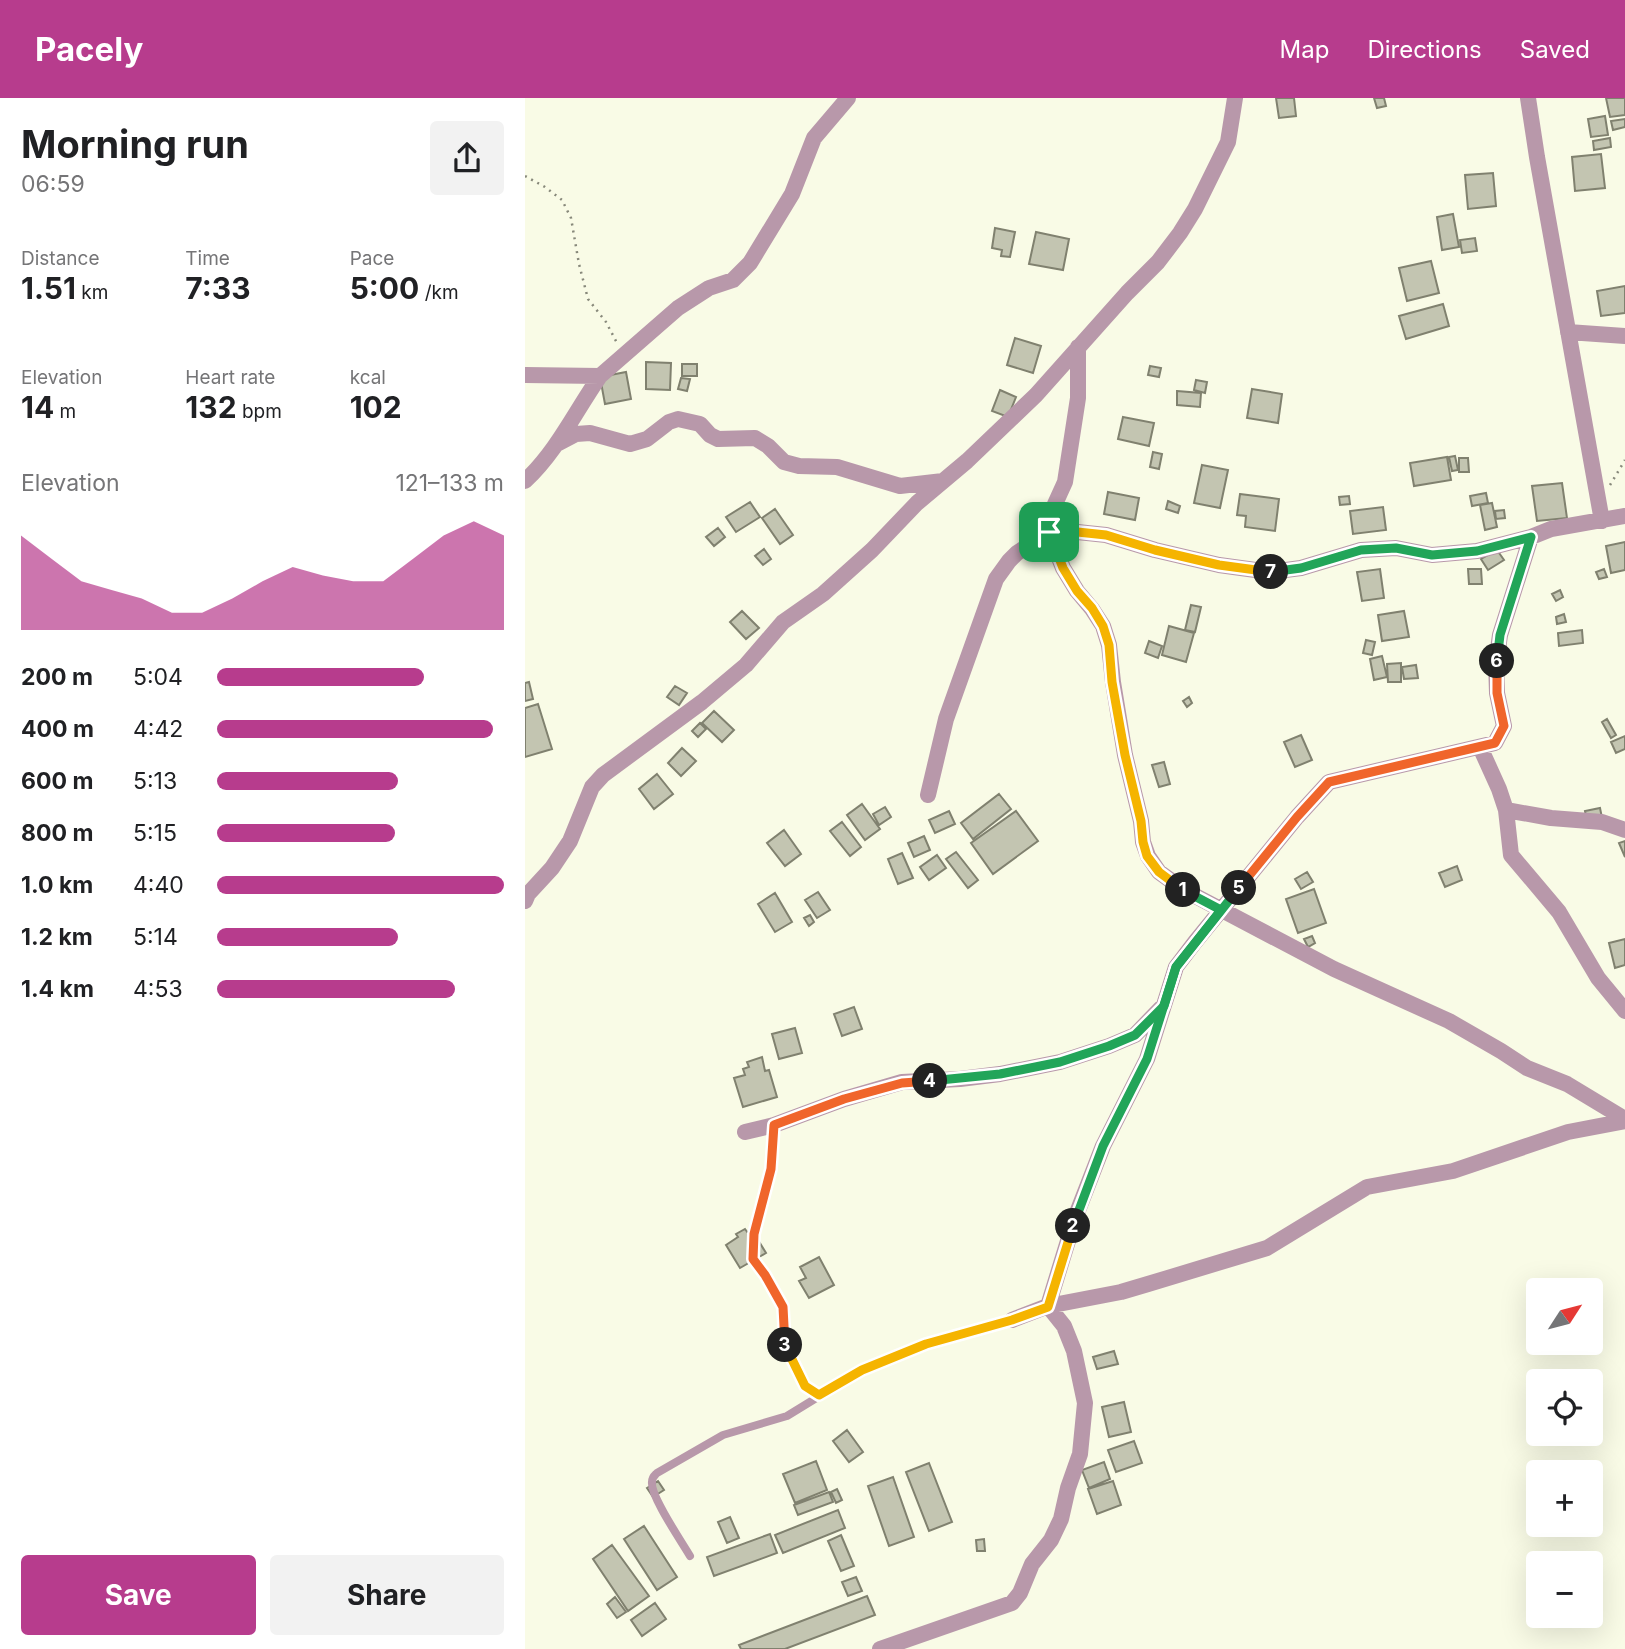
<!DOCTYPE html>
<html lang="en">
<head>
<meta charset="utf-8">
<style>
	:root { --surface:#fff; --page:#f2f2f2; --text:#202124; --muted:#757577; --accent:#b73c8d }
	body { margin:0; font-family:Inter,sans-serif; background:var(--page); color:var(--text); height:100vh; display:flex; flex-direction:column; font-size:26px; white-space:nowrap }
	* { box-sizing:border-box; margin:0 }
	p { font-size:23px; color:var(--muted) }
	.icon { flex:none; width:38px; height:38px; fill:none; stroke:currentColor; stroke-width:2; stroke-linecap:round; stroke-linejoin:round }
	.map { position:relative; flex:1; overflow:hidden }
	.panel { display:flex; flex-direction:column; background:var(--surface); width:525px }
	.panel>* { flex:none }
	.needle { width:46px; rotate:54deg }
	.buttons { position:absolute; left:1001px; top:1180px; display:grid; gap:14px }
	.buttons a { display:grid; place-items:center; width:77px; height:77px; border-radius:7px; background:var(--surface); box-shadow:0 7px 28px #0002; font-size:35px }
	.pin { position:absolute; display:grid; place-items:center; width:60px; height:60px; color:#fff; margin:-30px; border-radius:14px; box-shadow:0 4px 10px #0006 }
	.km { position:absolute; width:35px; height:35px; margin:-18px; border-radius:50%; background:#222; color:#fff; font-size:19px; line-height:35px; text-align:center }
	.round { display:grid; place-items:center; flex:none; width:74px; height:74px; border-radius:7px; background:var(--page) }
	.summary { display:flex; align-items:center; justify-content:space-between; height:119px; padding:0 21px }
	h1 { font-size:38px; font-weight:700; line-height:52px }
	.figures { display:grid; grid-template-columns:repeat(3,1fr); gap:10px; height:119px; padding:7px 21px }
	.figures div { display:grid; align-content:center }
	.figures b { font-size:30px; font-weight:700 }
	.figures small { font-size:19px; font-weight:400 }
	.figures p { font-size:19px }
	.chart { height:196px; padding:14px 21px }
	.chart p { display:flex; justify-content:space-between }
	.chart svg { width:100%; height:126px; margin-top:7px; fill:var(--accent); opacity:.7 }
	.button { display:flex; gap:14px; margin-top:auto; padding:14px 21px }
	.button a { flex:1; height:80px; border-radius:7px; background:var(--accent); color:#fff; font-size:28px; font-weight:700; line-height:80px; text-align:center }
	.button a+a { background:var(--page); color:var(--text) }
	ul { padding:0 21px; list-style:none; font-size:23px }
	li { display:grid; grid-template-columns:112px 84px 1fr; align-items:center; height:52px }
	li i { height:18px; border-radius:9px; background:var(--accent) }
	header { display:flex; align-items:center; gap:42px; box-sizing:border-box; height:98px; padding:0 35px; background:var(--accent); color:#fff }
	header strong { font-size:33px }
	nav { display:flex; gap:38px; margin-inline-start:auto; font-size:24px }
	main { display:flex; flex:1; min-height:0 }
	.map>svg:first-child { display:block }
	.building { fill:#c3c5b1; stroke:#80816f; stroke-width:2 }
	.lines { fill:none; stroke-linecap:round; stroke-linejoin:round }
	.path { stroke:#87887a; stroke-width:2.5; stroke-dasharray:2 5; stroke-linecap:butt }
	.service { stroke:#b898aa; stroke-width:8 }
	.minor { stroke:#b898aa; stroke-width:16 }
	.split-1-casing { stroke:#fff; stroke-width:14 }
	.split-2-casing { stroke:#fff; stroke-width:14 }
	.split-3-casing { stroke:#fff; stroke-width:14 }
	.split-4-casing { stroke:#fff; stroke-width:14 }
	.split-5-casing { stroke:#fff; stroke-width:14 }
	.split-6-casing { stroke:#fff; stroke-width:14 }
	.split-7-casing { stroke:#fff; stroke-width:14 }
	.split-8-casing { stroke:#fff; stroke-width:14 }
	.split-1 { stroke:#f5b400; stroke-width:9 }
	.split-2 { stroke:#22a559; stroke-width:9 }
	.split-3 { stroke:#f5b400; stroke-width:9 }
	.split-4 { stroke:#f0652b; stroke-width:9 }
	.split-5 { stroke:#22a559; stroke-width:9 }
	.split-6 { stroke:#f0652b; stroke-width:9 }
	.split-7 { stroke:#22a559; stroke-width:9 }
	.split-8 { stroke:#f5b400; stroke-width:9 }
</style>
</head>
<body>
<header>
<strong>Pacely</strong>
<nav><a>Map</a><a>Directions</a><a>Saved</a></nav>
</header>
<main>
<section class="panel">
<div class="summary"><div><h1>Morning run</h1><p>06:59</p></div><a class="round"><svg class="icon" aria-label="share" viewBox="0 0 24 24"><path d="M12 15V3M7 8l5-5 5 5M5 13v7h14v-7"/></svg></a></div>
<div class="figures">
<div><p>Distance</p><b>1.51<small> km</small></b></div>
<div><p>Time</p><b>7:33</b></div>
<div><p>Pace</p><b>5:00<small> /km</small></b></div>
</div>
<div class="figures">
<div><p>Elevation</p><b>14<small> m</small></b></div>
<div><p>Heart rate</p><b>132<small> bpm</small></b></div>
<div><p>kcal</p><b>102</b></div>
</div>
<div class="chart"><p><span>Elevation</span>121–133 m</p>
<svg viewBox="0 0 160 44" preserveAspectRatio="none"><path d="M0 44V11L10 19L20 27L30 30L40 33L50 38L60 38L70 33L80 27L90 22L100 25L110 27L120 27L130 19L140 11L150 6L160 11V44z"/></svg>
</div>
<ul>
<li><b>200 m</b>5:04<i style="width:72%"></i></li>
<li><b>400 m</b>4:42<i style="width:96%"></i></li>
<li><b>600 m</b>5:13<i style="width:63%"></i></li>
<li><b>800 m</b>5:15<i style="width:62%"></i></li>
<li><b>1.0 km</b>4:40<i style="width:100%"></i></li>
<li><b>1.2 km</b>5:14<i style="width:63%"></i></li>
<li><b>1.4 km</b>4:53<i style="width:83%"></i></li>
</ul>
<div class="button"><a>Save</a><a>Share</a></div>
</section>
<div class="map">
<svg width="1100" height="1551" viewBox="0 0 1100 1551">
	<rect width="100%" height="100%" fill="#f9fbe6"/>
	<path class="building" d="M751 0H769L771 18 754 20Z
		M849 0H859L861 8 852 10Z
		M1081 0H1100V17L1085 19Z
		M1080 18 1083 37 1066 39 1063 21Z
		M1100 21V29L1088 32 1086 23Z
		M1085 40 1086 49 1069 52 1068 43Z
		M1076 56 1080 90 1050 93 1047 59Z
		M968 75 971 108 943 111 940 77Z
		M928 116 934 149 917 152 912 119Z
		M470 130 490 134 485 159 476 158 477 152 467 150Z
		M511 134 544 141 538 172 504 166Z
		M950 140 952 153 937 155 935 142Z
		M906 163 914 195 882 203 874 170Z
		M1100 188V215L1076 218 1072 193Z
		M918 206 924 228 881 241 874 218Z
		M490 240 516 248 508 275 482 267Z
		M121 264 146 265 145 292 121 291Z
		M157 266H172V278H157Z
		M625 268 636 270 634 279 623 277Z
		M101 274 106 301 80 306 75 279Z
		M156 280 165 281 162 293 153 291Z
		M671 282 682 284 680 295 669 292Z
		M727 291 757 296 753 325 722 320Z
		M475 292 491 299 483 319 467 313Z
		M652 293 676 295 675 309 652 307Z
		M598 319 629 325 624 348 593 341Z
		M628 354 637 356 634 371 625 369Z
		M930 358 933 372 927 373 924 359Z
		M922 359 926 382 889 388 885 365Z
		M934 360H943L944 374H934Z
		M677 367 703 372 695 410 669 405Z
		M1037 385 1042 420 1012 423 1007 388Z
		M583 394 614 400 610 422 579 416Z
		M961 395 963 405 947 408 945 398Z
		M715 396 754 401 750 433 720 429 721 418 712 417Z
		M824 398 825 406 815 407 814 399Z
		M643 403 655 408 653 415 641 411Z
		M225 404 235 419 211 434 201 419Z
		M967 405 972 429 960 432 955 407Z
		M858 409 861 432 828 436 825 413Z
		M250 411 268 437 255 446 237 420Z
		M979 412 980 420 971 421 970 413Z
		M193 430 200 439 189 448 181 439Z
		M1100 444V472L1086 475 1081 448Z
		M239 451 246 461 238 467 230 458Z
		M972 452 979 462 963 472 956 461Z
		M855 471 859 500 837 503 832 474Z
		M943 471H956L957 486H944Z
		M1079 471 1082 479 1074 481 1071 474Z
		M1035 492 1038 499 1031 503 1027 496Z
		M666 507 676 509 670 534 660 532Z
		M217 513 234 530 221 541 205 524Z
		M879 513 884 539 857 543 853 517Z
		M1039 516 1041 524 1032 526 1031 519Z
		M644 528 669 535 661 564 637 557Z
		M1057 532 1058 545 1034 548 1033 535Z
		M841 542 850 544 847 557 838 555Z
		M624 543 637 548 633 560 620 555Z
		M857 558 862 579 849 582 845 561Z
		M876 565V584H863L862 566Z
		M891 567 893 580 879 581 877 569Z
		M4 584 8 601 0 603V585Z
		M150 588 162 595 154 607 142 599Z
		M664 599 667 605 662 609 658 603Z
		M13 606 27 651 0 659V610Z
		M189 613 209 632 197 644 177 625Z
		M1082 621 1091 637 1086 640 1077 624Z
		M175 625 181 631 173 639 167 633Z
		M776 637 787 662 770 669 759 644Z
		M1100 638V651L1091 655 1086 644Z
		M157 650 171 663 156 678 143 665Z
		M639 664 645 686 634 689 627 667Z
		M132 676 148 696 129 711 114 691Z
		M474 696 486 711 448 741 436 725Z
		M337 706 355 731 340 742 322 717Z
		M360 709 366 719 354 727 348 716Z
		M1075 710 1078 725 1063 728 1060 713Z
		M424 713 430 726 410 735 404 722Z
		M491 713 513 743 468 776 446 745Z
		M317 724 336 749 325 758 305 733Z
		M259 732 276 756 260 768 242 745Z
		M399 738 405 752 389 759 383 745Z
		M1100 743V759L1094 745Z
		M431 754 453 782 443 790 421 761Z
		M377 755 388 780 373 786 363 761Z
		M412 757 421 770 404 782 395 769Z
		M932 768 937 782 920 789 914 775Z
		M782 774 788 784 776 791 770 781Z
		M789 791 801 825 773 835 761 801Z
		M293 794 305 812 292 820 280 802Z
		M250 795 267 824 250 834 233 806Z
		M285 817 289 824 284 828 279 820Z
		M787 838 790 845 783 849 779 841Z
		M1100 841V867L1090 870 1084 845Z
		M329 909 337 931 317 938 309 916Z
		M270 930 277 955 254 961 247 936Z
		M237 959 240 973 244 972 252 999 218 1009 209 980 220 977 218 971 224 969 222 964Z
		M220 1131 223 1135 227 1132 241 1155 215 1170 201 1147 213 1139 211 1136Z
		M294 1159 309 1187 284 1200 274 1183 281 1180 275 1169Z
		M589 1253 593 1266 572 1271 568 1259Z
		M599 1304 606 1334 584 1339 577 1309Z
		M322 1332 338 1354 324 1364 308 1343Z
		M609 1343 617 1365 591 1374 583 1352Z
		M291 1363 302 1392 270 1405 258 1376Z
		M579 1364 585 1381 564 1390 557 1372Z
		M404 1365 427 1424 404 1433 381 1374Z
		M368 1379 389 1439 364 1448 343 1388Z
		M133 1383 139 1392 128 1399 122 1390Z
		M588 1383 596 1407 572 1416 563 1391Z
		M312 1391 317 1402 311 1405 306 1394Z
		M304 1394 308 1404 273 1417 269 1407Z
		M313 1412 320 1430 258 1455 250 1437Z
		M205 1419 214 1440 202 1445 193 1424Z
		M119 1428 152 1479 132 1492 99 1441Z
		M245 1436 252 1455 189 1478 182 1459Z
		M316 1437 329 1468 316 1473 303 1443Z
		M459 1441 460 1453H452L451 1442Z
		M87 1447 124 1498 103 1513 68 1461Z
		M331 1479 337 1493 323 1498 317 1484Z
		M342 1498 350 1517 260 1551H216L214 1547Z
		M90 1499 101 1514 92 1520 82 1506Z
		M130 1505 141 1521 117 1538 106 1522Z"/>
	<g class="lines">
		<path class="path" d="M0 78 20 89 37 102 46 120 54 166 63 201 81 224 92 245
			M1085 387 1100 362
			M248 1041 246 1071 229 1136 228 1161 240 1177 258 1209 260 1249 280 1288 285 1292"/>
		<path class="service" d="M165 1458C157 1444 125 1398 127 1384 127 1379 129 1378 132 1375L198 1337 262 1318 337 1272 401 1246 487 1222"/>
		<path class="minor" d="M1003 0 1012 59 1077 423
			M1043 234 1100 238
			M553 249V300L540 384 530 406 524 434 538 470 552 493 567 511 578 528 584 547 588 584 600 657 616 723 618 744 623 758 634 774 659 792 809 871 924 923 976 953 1002 970 1042 986 1100 1021
			M0 277 75 278 153 210 184 190 208 182 225 165 267 96 289 40 323 0
			M32 346 51 336 65 335 105 346 122 341 144 324 153 321 175 326 185 337 193 341 230 340 243 348 259 364 274 368 312 369 375 388 418 383
			M0 383C32 353 50 314 75 278
			M955 649 974 691 981 712 986 757 1034 814 1073 880 1100 913
			M403 697 421 621 471 481 484 463 492 455 524 434 543 433 581 437 630 452 694 467 745 474 776 470 836 452 871 450 907 457 952 453 1006 439
			M981 712 1026 720 1077 724 1100 732
			M0 803 3 796 27 770 45 743 67 689 78 677 177 604 221 567 258 524 298 496 347 452 392 405 442 363 511 297 602 195 633 164 655 135 670 111 703 44 710 0
			M220 1034 249 1027 319 1001 377 984 435 981 475 976 535 964 584 948 610 937 636 910
			M487 1222 523 1208 550 1120 578 1048 622 961 651 869 670 844 772 719 804 684 970 645 979 628 972 595 971 565 975 537 1006 439 1026 431 1100 418
			M355 1551 487 1505 495 1495 507 1466 526 1442 536 1421 543 1390 555 1356 560 1305 549 1253 539 1228 523 1208 596 1194 623 1186 742 1150 842 1089 928 1073 1043 1034 1100 1023"/>
	</g>
	<g class="lines">
		<defs>
			<path id="split-1" d="M524 434 538 470 552 493 567 510 578 528 584 547 587 584 600 657 616 723 618 744 622 758 634 774 658 792"/>
			<path id="split-2" d="M548 1128 578 1048 622 961 651 869 696 812 658 792"/>
			<path id="split-3" d="M260 1247 280 1288 294 1297 337 1272 401 1246 487 1222 523 1209 548 1128"/>
			<path id="split-4" d="M260 1247 258 1209 240 1177 228 1161 229 1136 246 1071 249 1027 319 1001 377 985 405 983"/>
			<path id="split-5" d="M405 983 475 976 535 964 584 948 610 937 639 908 651 869 714 790"/>
			<path id="split-6" d="M714 790 772 719 804 684 970 645 979 628 972 595V563"/>
			<path id="split-7" d="M746 474 776 470 836 452 871 450 907 457 952 453 1006 439 975 537 972 563"/>
			<path id="split-8" d="M524 434 543 433 581 437 630 452 694 467 746 474"/>
		</defs>
		<use href="#split-1" class="split-1-casing"/>
		<use href="#split-2" class="split-2-casing"/>
		<use href="#split-3" class="split-3-casing"/>
		<use href="#split-4" class="split-4-casing"/>
		<use href="#split-5" class="split-5-casing"/>
		<use href="#split-6" class="split-6-casing"/>
		<use href="#split-7" class="split-7-casing"/>
		<use href="#split-8" class="split-8-casing"/>
		<use href="#split-1" class="split-1"/>
		<use href="#split-2" class="split-2"/>
		<use href="#split-3" class="split-3"/>
		<use href="#split-4" class="split-4"/>
		<use href="#split-5" class="split-5"/>
		<use href="#split-6" class="split-6"/>
		<use href="#split-7" class="split-7"/>
		<use href="#split-8" class="split-8"/>
	</g>
</svg>
<div class="buttons">
<a><svg class="needle" viewBox="-14 -14 28 28"><path d="M0-13l5 13h-10z" fill="#e53935"/><path d="M0 13l5-13h-10z" fill="#757577"/></svg></a>
<a><svg class="icon" aria-label="locate" viewBox="0 0 24 24"><circle cx="12" cy="12" r="6"/><path d="M12 2v4M12 18v4M2 12h4M18 12h4"/></svg></a>
<a>+</a>
<a>−</a>
</div>
<div class="pin" style="left:524px;top:434px;background:#1e9e55"><svg class="icon" aria-label="arrive" viewBox="0 0 24 24"><path d="M6 21V4h12l-3 4 3 4H6"/></svg></div>
<b class="km" style="left:658px;top:792px">1</b>
<b class="km" style="left:548px;top:1128px">2</b>
<b class="km" style="left:260px;top:1247px">3</b>
<b class="km" style="left:405px;top:983px">4</b>
<b class="km" style="left:714px;top:790px">5</b>
<b class="km" style="left:972px;top:563px">6</b>
<b class="km" style="left:746px;top:474px">7</b>
</div>
</main>
</body>
</html>
